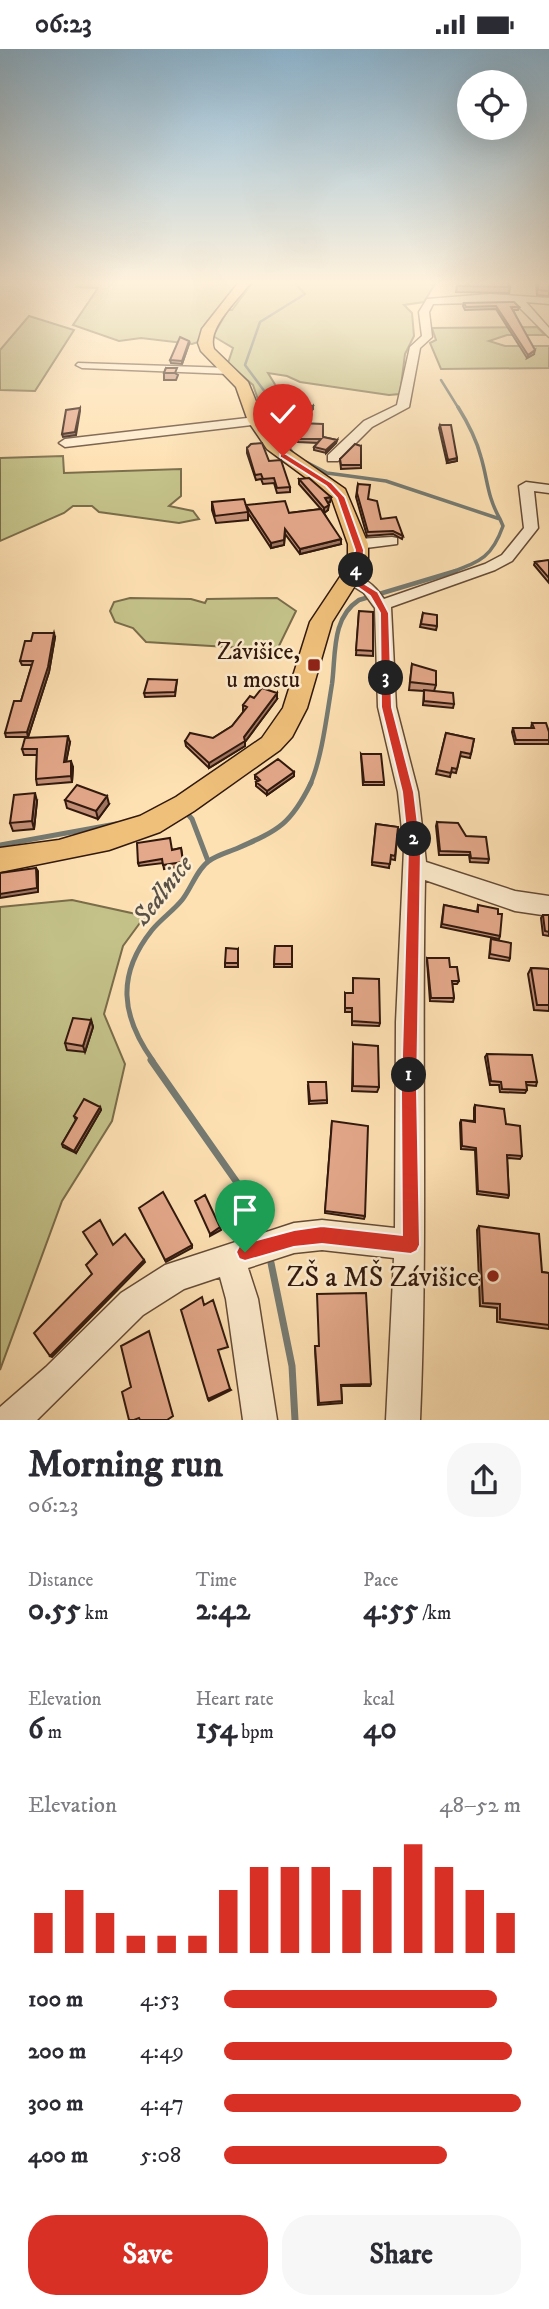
<!DOCTYPE html>
<html lang="en">
<head>
<meta charset="utf-8">
<style>
	:root { --surface:#fff; --page:#f7f7f7; --text:#2b2b33; --muted:#7c7c81; --accent:#d93025 }
	body { margin:0; font-family:"IM FELL DW Pica",serif; background:var(--page); color:var(--text); height:100vh; display:flex; flex-direction:column; font-size:26px; white-space:nowrap }
	* { box-sizing:border-box; margin:0 }
	p { font-size:23px; color:var(--muted) }
	.icon { flex:none; width:38px; height:38px; fill:none; stroke:currentColor; stroke-width:2; stroke-linecap:round; stroke-linejoin:round }
	.map { position:relative; height:1371px; overflow:hidden }
	.sheet { display:flex; flex-direction:column; background:var(--surface); flex:1 }
	.sheet>* { flex:none }
	.fabs { position:absolute; left:457px; top:21px; display:grid; gap:14px }
	.fabs a { display:grid; place-items:center; width:70px; height:70px; border-radius:50%; background:var(--surface); box-shadow:0 7px 28px #0002; font-size:35px }
	.pin { position:absolute; display:grid; place-items:center; width:60px; height:60px; color:#fff; margin:-72px -30px; border-radius:50% 50% 50% 0; rotate:-45deg; box-shadow:0 0 7px #0007 }
	.pin .icon { rotate:45deg }
	.km { position:absolute; width:35px; height:35px; margin:-18px; border-radius:50%; background:#222; color:#fff; font-size:19px; line-height:35px; text-align:center }
	.round { display:grid; place-items:center; flex:none; width:74px; height:74px; border-radius:28px; background:var(--page) }
	.overview { display:flex; align-items:center; justify-content:space-between; height:119px; padding:0 28px }
	h1 { font-size:38px; font-weight:700; line-height:52px }
	.figures { display:grid; grid-template-columns:repeat(3,1fr); gap:10px; height:119px; padding:7px 28px }
	.figures div { display:grid; align-content:center }
	.figures b { font-size:30px; font-weight:700 }
	.figures small { font-size:19px; font-weight:400 }
	.figures p { font-size:19px }
	.chart { height:196px; padding:14px 28px }
	.chart p { display:flex; justify-content:space-between }
	.chart svg { width:100%; height:126px; margin-top:7px; stroke:var(--accent); stroke-width:6 }
	.primary-button { display:flex; gap:14px; margin-top:auto; padding:14px 28px }
	.primary-button a { flex:1; height:80px; border-radius:28px; background:var(--accent); color:#fff; font-size:28px; font-weight:700; line-height:80px; text-align:center }
	.primary-button a+a { background:var(--page); color:var(--text) }
	ul { padding:0 28px; list-style:none; font-size:23px }
	li { display:grid; grid-template-columns:112px 84px 1fr; align-items:center; height:52px }
	li i { height:18px; border-radius:9px; background:var(--accent) }
	.status { display:flex; justify-content:space-between; align-items:center; height:49px; padding:0 35px; background:var(--surface); direction:ltr }
	.status svg { height:19px; fill:currentColor }
	.map>svg:first-child { display:block }
	.green { fill:#c4c289; stroke:#7a6d4b; stroke-width:2 }
	.lines { fill:none; stroke-linecap:round; stroke-linejoin:round }
	.stream-far4 { stroke:#757a72; stroke-width:2.5 }
	.stream-far3 { stroke:#757a72; stroke-width:3.5 }
	.stream-far2 { stroke:#757a72; stroke-width:4.5 }
	.stream-far1 { stroke:#757a72; stroke-width:5 }
	.stream { stroke:#757a72; stroke-width:7 }
	.minor-casing { stroke:#644a36; stroke-width:3 }
	.major-casing { stroke:#31180d; stroke-width:3 }
	.minor { fill:#feecce; fill-rule:evenodd }
	.major { fill:#efc07a; fill-rule:evenodd }
	.wall { fill:#c49077; stroke:#31180d; stroke-width:2 }
	.shaded-wall { fill:#a07661; stroke:#31180d; stroke-width:2 }
	.building { fill:#e4a88a; stroke:#31180d; stroke-width:2 }
	.route { fill:#d93025; stroke:#fff; stroke-width:2 }
	.poi-dot { fill:#8f2418; stroke:#feecce; stroke-width:2.5 }
	.labels { text-anchor:middle; stroke-width:5; stroke-linejoin:round; paint-order:stroke }
	.poi-label { font-size:24px; fill:#31180d; stroke:#feecce; text-anchor:end }
	.water-label { font-size:26px; font-style:italic; fill:#595148; stroke:#feecce }
	.near-poi-label { font-size:28px; fill:#31180d; stroke:#feecce; text-anchor:end }
</style>
</head>
<body>
<div class="status"><b>06:23</b><svg viewBox="0 0 49 12"><path d="M0 12V9h3v3zM5 12V6h3v6zM10 12V3h3v9zM15 12V0h3v12zM26 1h20v11H26zM47 4h2v5h-2z"/></svg></div>
<div class="map">
<svg width="549" height="1371" viewBox="0 0 549 1371">
	<rect width="100%" height="100%" fill="#fee1b3"/>
	<filter id="stains"><feTurbulence type="fractalNoise" baseFrequency=".00286" numOctaves="4"/><feColorMatrix values="0 0 0 0 .2 0 0 0 0 .09 0 0 0 0 .02 0 0 0 .5 -.17"/></filter>
	<radialGradient id="worn" r=".72"><stop offset=".6" stop-color="#630" stop-opacity="0"/><stop offset="1" stop-color="#630" stop-opacity=".3"/></radialGradient>
	<path class="green" d="M79 233H239L205 275 198 293 192 295 141 289 119 292 73 276 98 239 76 238Z
		M253 233H436L424 253 404 256 412 264 414 287 405 305 400 345 389 346 300 333 287 327 268 324 276 337 282 369 265 371 253 336 228 314 233 299 213 287 228 261H232Z
		M29 267 74 281 35 342 0 341V301Z
		M537 278 545 286H507L489 292 505 297H549V319L441 320 430 294 436 291 432 279Z
		M63 407 64 424 181 420V447L169 457 193 462 199 470 179 474 99 463 92 457H73L64 464 0 492V409Z
		M130 549 191 550 205 554 207 550 277 549 296 562 277 601 146 593 133 579 115 573 110 562 114 553Z
		M72 851 145 867 123 897 104 965 125 1015 112 1072 62 1152 0 1321V858Z"/>
	<g class="lines">
		<path class="stream-far4" d="M441 331 459 360
			M271 360 265 343 245 316 260 273 305 245 294 233"/>
		<path class="stream-far3" d="M271 358 272 372 293 405
			M458 358C468 374 476 389 481 408 488 432 487 447 500 470
			M306 413 327 424 386 432 500 470 503 477C492 508 481 512 452 523"/>
		<path class="stream-far2" d="M310 736C322 709 327 665 332 635 336 606 331 569 359 551L456 522"/>
		<path class="stream-far1" d="M184 761 192 770 208 812
			M0 796 116 775
			M153 1012C121 967 116 926 152 881 161 870 173 862 182 851 191 840 197 820 209 812 217 806 229 803 238 799 279 781 291 775 311 734"/>
		<path class="stream" d="M151 1011 257 1162 264 1187
			M270 1209 292 1317 295 1371"/>
		<defs>
			<path id="minor" d="M490 245 549 249V255L526 253 549 279V288L514 253 433 255 429 263 432 288 420 299 409 358 372 378 338 412H328V406L364 372 397 356 410 298 422 287 419 263 427 250Z
				M78 314 230 319 236 322 230 325 82 319 76 316Z
				M256 368 262 372 260 375 65 398 59 394 65 390Z
				M526 433 549 436V444L534 442 538 479 512 512 495 521 391 558 396 658 418 743 426 813 515 842 549 847V867L515 862 425 831C421 1012 428 1191 420 1371H386L394 1209 322 1201 294 1204 248 1219 258 1250 277 1371H243L226 1250 220 1228 184 1240 143 1266 37 1371H0V1358L46 1318 121 1244 165 1216 294 1174 322 1171 395 1179 396 973 404 800 398 743 378 658 375 559 364 544 342 530 344 527C361 523 376 538 384 550L485 515 502 506 524 479 519 437Z
				M392 488 397 489V495L358 500 350 495 358 490Z"/>
			<path id="major" d="M239 233H251C239 250 206 279 214 300L248 333 264 372 279 394 345 440 368 495V516L332 573 307 659 292 688 280 701 194 762 160 783 109 801 0 823V799L59 791 140 767 176 748 262 689 283 659 310 573 348 516V495L331 447 267 400 248 372 236 338 201 302 198 294 202 280Z"/>
		</defs>
		<use href="#minor" class="minor-casing"/>
		<use href="#major" class="major-casing"/>
		<use href="#minor" class="minor"/>
		<use href="#major" class="major"/>
	</g>
	<path class="wall" d="M467 233H507L510 238 509 244 456 243 457 237H466Z
		M536 233H549V247L537 246Z
		M464 254 519 258 518 261H513L534 305 527 309 496 260 465 261 463 257Z
		M189 295 182 315 171 314 170 311Z
		M166 319 178 326 176 331H164V324Z
		M313 357V360L304 371 291 370V366Z
		M299 374 323 388 337 391 336 394 326 404 314 401V398L318 394 298 393Z
		M440 376 457 409V412L447 414 439 379Z
		M361 397V419L341 420 340 410Z
		M247 399 269 412 290 438V443L277 444 274 434 263 435 261 430 256 431 247 404Z
		M299 430 331 448 330 453 327 454 328 461 324 464 341 495 300 505 285 485 284 496 271 499 248 464V471L216 474 212 461V453L246 457 289 464 321 460 299 435Z
		M358 435 381 470 403 487 402 490 393 485 367 487 356 448Z
		M549 512V534L534 516 535 513Z
		M359 562 373 602V607L356 606Z
		M423 564 437 577 436 581 420 578Z
		M55 588 49 623 28 688H6L5 684 21 652 32 616H22L20 612 31 592Z
		M412 615 436 636 434 642 454 655 453 659 423 656 424 642 409 641Z
		M177 631 175 647 145 648 144 644Z
		M254 649 277 650 245 693V697L209 719 186 697 185 692 213 689 232 677 244 662H243V656Z
		M532 674 549 683V695H515L512 683 513 679H531Z
		M446 684 474 690 470 709 460 707 456 724 451 723 450 728 436 725Z
		M70 693 66 712 73 718 72 733 37 736 36 730 37 706H24L22 700Z
		M361 705 384 733V736H363Z
		M294 723V727L267 746 256 737V733L258 732 255 730V726Z
		M65 751 109 755 98 770 67 759Z
		M37 752 34 780 13 782 10 774Z
		M437 773 466 787 489 810 488 814 470 813 469 806H439L436 777Z
		M376 775 398 778 395 811 390 810 389 819 372 816Z
		M181 799 184 817 164 820 163 814 139 817 138 814 172 801Z
		M444 856 477 863 478 856 498 865 500 887 499 890 441 878Z
		M543 866H549V887L543 886 541 869Z
		M491 890 510 909 509 912 489 909Z
		M275 897H292V918H274Z
		M238 900V918H225V914Z
		M427 909 450 918 459 932 457 935H452L454 949 453 953 430 952 427 912Z
		M531 919 549 920V962L534 961 528 925Z
		M345 944 380 974 379 977 352 976V963H345Z
		M91 971 93 978 85 1003 67 1001 65 994Z
		M353 995 379 1038 377 1043 352 1042Z
		M487 1005 537 1033 536 1037 526 1036 527 1041 525 1044 500 1043 499 1036H490L485 1008Z
		M308 1037 327 1051V1054L309 1055Z
		M475 1056 506 1075 522 1107 520 1110 507 1109 509 1146 508 1149 477 1145 475 1101 461 1100 460 1074 461 1071 474 1072V1059Z
		M100 1058 101 1061 76 1104 63 1098 62 1095 76 1071 74 1067Z
		M332 1072 365 1167 364 1170 325 1164Z
		M479 1177 542 1223 549 1224V1280L497 1273V1259L480 1257 477 1181Z
		M315 1299 371 1335 370 1337H341L342 1354 318 1356Z"/>
	<path class="shaded-wall" d="M189 292V295L182 315V312Z
		M535 301 534 305 527 309 528 306Z
		M313 357V360L304 371V368Z
		M80 359V362L76 386 63 388 62 385Z
		M337 391 336 394 326 404V401Z
		M457 409V412L447 414 448 411Z
		M331 448 330 453 325 454V449Z
		M329 456 328 461 324 464V459Z
		M285 480 284 496 271 499V494Z
		M341 490V495L300 505V500Z
		M54 584 55 588 49 623 28 688 27 683Z
		M277 644V650L245 693V697L209 719V714L244 688Z
		M68 687 70 693 65 719 64 713Z
		M71 712 73 718 72 733 71 727Z
		M294 723V727L267 746V742Z
		M35 744 37 752 34 780 32 772Z
		M107 747 109 755 98 770 96 762Z
		M36 819 38 822V843L0 849V845Z
		M91 971 93 978 85 1003 83 997Z
		M100 1058 101 1061 76 1104 74 1102Z
		M220 1178 221 1181 210 1187V1185Z
		M192 1196V1199L166 1213 165 1211Z
		M144 1211 145 1213 52 1308 50 1307Z
		M230 1340 231 1341 209 1352 208 1350Z"/>
	<path class="building" d="M468 233H507L510 238 457 237H469Z
		M538 233H549V242L538 241Z
		M514 253 519 258H511L535 301 528 306 496 257 466 258 464 254Z
		M180 288 189 292 182 312 170 311Z
		M166 319H177L175 324H164Z
		M300 355 313 357 304 368 291 366Z
		M80 359 75 383 62 385 66 361Z
		M299 374 323 375V388L337 391 326 401 314 398 321 390H298Z
		M440 376H451L457 409 448 411Z
		M262 394 269 412 281 411 290 438 277 439 274 429 263 430 261 425 255 426 247 399 251 395Z
		M355 395 361 397V416H341L340 410Z
		M309 429 331 448 325 449 329 456 324 459 299 430Z
		M358 435 370 436 368 450 377 452 381 470 396 468 403 487 393 482 368 483 357 444Z
		M244 450 248 463 215 467 212 453Z
		M285 452 289 464 321 460 341 490 300 500 285 480 284 491 271 494 246 456Z
		M548 511 549 512V529L535 513Z
		M359 562 373 563V602L356 601Z
		M423 564 437 566V577L421 575Z
		M33 584H54L48 618 27 683 5 684 14 652H21L33 612H20L25 592H31Z
		M412 615 436 622V636L410 633Z
		M148 630 177 631 175 643 144 644Z
		M262 639 277 644 244 688 245 692 209 714 185 692 190 684 213 689 232 677 247 658 243 656 250 647 254 649Z
		M424 641 453 644 454 655 424 652Z
		M532 674H546L549 683V691H516L513 679H534Z
		M446 684 474 690 471 705 461 703 457 720 452 719 451 724 437 721Z
		M68 687 64 713 71 712V727L36 730 37 700H22L25 689Z
		M361 705H381L384 733H364Z
		M278 710 294 723 267 742 256 733 260 731 255 726Z
		M77 736 107 747 96 762 65 751Z
		M35 744 32 772 10 774 14 746Z
		M437 773 458 774 466 787 486 788 489 810 471 809 470 803 440 802Z
		M376 775 398 778 395 807 391 806 390 815 372 813Z
		M170 789 172 801 181 799 183 813 163 816 162 810 138 814 137 794Z
		M36 819 37 839 0 845V824Z
		M444 856 478 863V856L498 860V865H502L500 887 442 875Z
		M543 866H549V883L545 882Z
		M491 890 511 894 510 909 490 905Z
		M275 897H292V915H274Z
		M226 899 238 900V914H225Z
		M427 909H449L450 918H457L459 932H452L454 949H431Z
		M531 919 549 920V956H537Z
		M353 929 379 930 380 974 352 972V959H345V944H353Z
		M73 969 91 971 83 997 65 994Z
		M353 995 378 997 379 1038 353 1037Z
		M487 1005 532 1006 537 1033H526L527 1041 502 1040 501 1033 491 1032Z
		M308 1033H326L327 1051 310 1052Z
		M84 1050 100 1058 74 1102 62 1095 77 1069 74 1067Z
		M475 1056 504 1060 506 1075 520 1077 522 1107 507 1106 509 1146 478 1142 476 1099 462 1097 461 1071 475 1073Z
		M332 1072 368 1077 365 1167 325 1162Z
		M163 1143 192 1196 165 1211 139 1159Z
		M205 1146 220 1178 210 1185 195 1152Z
		M100 1171 113 1196 125 1185 144 1211 50 1307 34 1284 92 1225 86 1216 97 1205 83 1183Z
		M479 1177 539 1185 542 1223 549 1224V1276L500 1270V1255L483 1254Z
		M366 1244 371 1335 341 1336 342 1352 319 1354 315 1297H319L317 1245Z
		M202 1248 204 1256 213 1251 228 1298 218 1301 230 1340 208 1350 181 1261Z
		M149 1282 173 1367 167 1371H140L139 1369 134 1371H129L122 1343 131 1338 121 1297Z"/>
	<linearGradient id="sky" x2="0" y2="1"><stop stop-color="#8cb7d4"/><stop offset="0.55" stop-color="#fff2dd"/><stop offset="1" stop-color="#fff2dd" stop-opacity="0"/></linearGradient>
	<rect width="549" height="425" fill="url(#sky)"/>
	<path class="route" d="M280 405H286L332 434 345 448 364 501 363 516 355 529 378 543 389 564 392 658 414 743 421 800 417 1041 420 1196 417 1202 411 1205 322 1195 294 1198 245 1212 239 1210 236 1203 239 1197 245 1194 294 1181 322 1177 402 1186 401 1041 408 800 402 743 381 658 380 564 370 547 346 530 353 516 355 501 337 449 326 437 280 408Z"/>
	<g class="poi-dot">
		<rect x="307" y="609" width="14" height="14" rx="3.5"/>
		<circle cx="493" cy="1227" r="7"/>
	</g>
	<g class="labels">
		<g class="poi-label">
			<text x="300" y="610">Závišice,<tspan x="300" dy="28">u mostu</tspan></text>
		</g>
		<g class="water-label">
			<text transform="translate(162 841) rotate(-52)" y="9">Sedlnice</text>
		</g>
		<g class="near-poi-label">
			<text x="479" y="1237">ZŠ a MŠ Závišice</text>
		</g>
	</g>
	<rect width="100%" height="100%" filter="url(#stains)"/>
	<rect width="100%" height="100%" fill="url(#worn)"/>
</svg>
<div class="fabs">
<a><svg class="icon" aria-label="locate" viewBox="0 0 24 24"><circle cx="12" cy="12" r="6"/><path d="M12 2v4M12 18v4M2 12h4M18 12h4"/></svg></a>
</div>
<div class="pin" style="left:245px;top:1203px;background:#1e9e55"><svg class="icon" aria-label="arrive" viewBox="0 0 24 24"><path d="M6 21V4h12l-3 4 3 4H6"/></svg></div>
<div class="pin" style="left:283px;top:407px;background:#d93025"><svg class="icon" aria-label="check" viewBox="0 0 24 24"><path d="M5 12l5 5 9-10"/></svg></div>
<b class="km" style="left:409px;top:1026px">1</b>
<b class="km" style="left:414px;top:790px">2</b>
<b class="km" style="left:386px;top:629px">3</b>
<b class="km" style="left:356px;top:521px">4</b>
</div>
<section class="sheet">
<div class="overview"><div><h1>Morning run</h1><p>06:23</p></div><a class="round"><svg class="icon" aria-label="share" viewBox="0 0 24 24"><path d="M12 15V3M7 8l5-5 5 5M5 13v7h14v-7"/></svg></a></div>
<div class="figures">
<div><p>Distance</p><b>0.55<small> km</small></b></div>
<div><p>Time</p><b>2:42</b></div>
<div><p>Pace</p><b>4:55<small> /km</small></b></div>
</div>
<div class="figures">
<div><p>Elevation</p><b>6<small> m</small></b></div>
<div><p>Heart rate</p><b>154<small> bpm</small></b></div>
<div><p>kcal</p><b>40</b></div>
</div>
<div class="chart"><p><span>Elevation</span>48–52 m</p>
<svg viewBox="0 0 160 44" preserveAspectRatio="none"><path d="M5 44V30M15 44V22M25 44V30M35 44V38M45 44V38M55 44V38M65 44V22M75 44V14M85 44V14M95 44V14M105 44V22M115 44V14M125 44V6M135 44V14M145 44V22M155 44V30"/></svg>
</div>
<ul>
<li><b>100 m</b>4:53<i style="width:92%"></i></li>
<li><b>200 m</b>4:49<i style="width:97%"></i></li>
<li><b>300 m</b>4:47<i style="width:100%"></i></li>
<li><b>400 m</b>5:08<i style="width:75%"></i></li>
</ul>
<div class="primary-button"><a>Save</a><a>Share</a></div>
</section>
</body>
</html>
